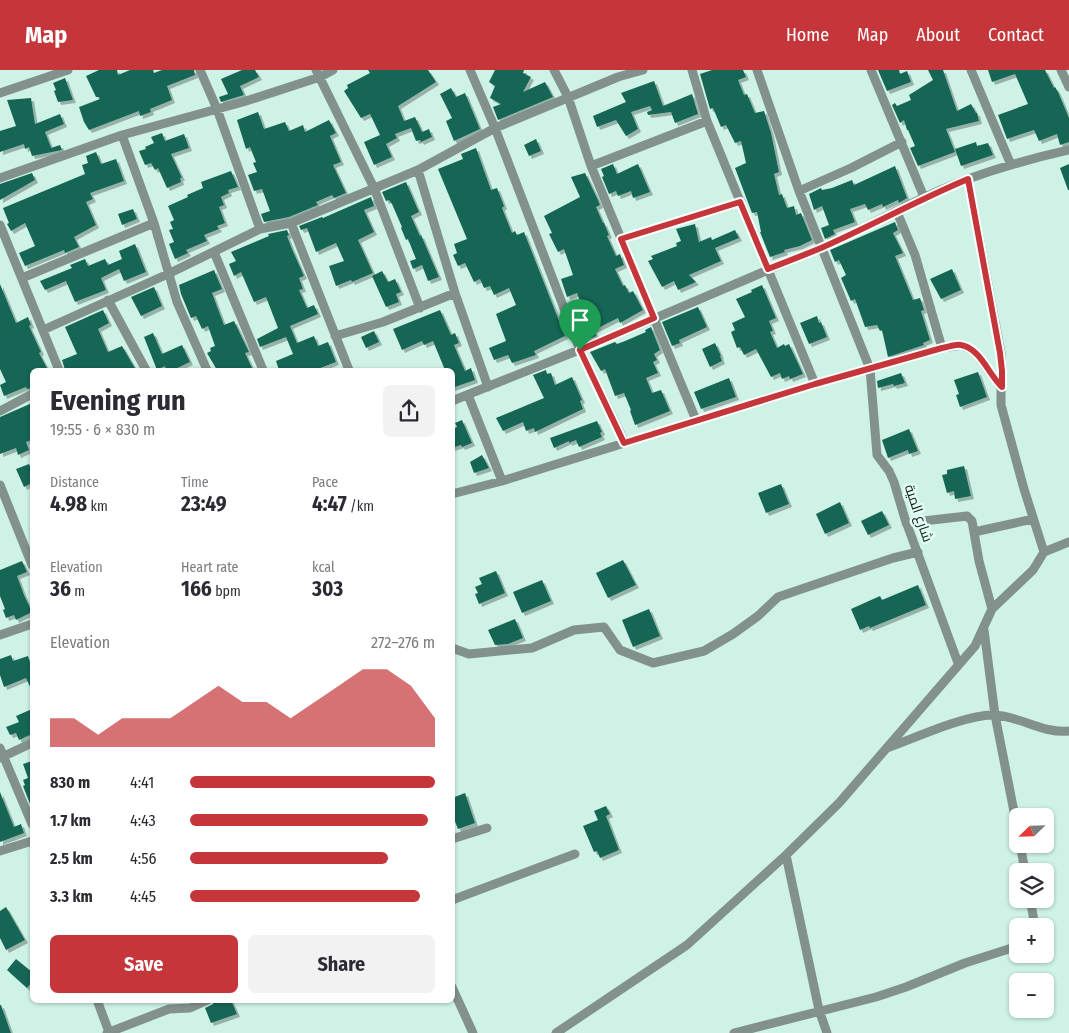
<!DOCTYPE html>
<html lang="en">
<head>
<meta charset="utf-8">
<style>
	:root { --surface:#fff; --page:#f2f2f3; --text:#2b2b33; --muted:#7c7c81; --accent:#c5363a }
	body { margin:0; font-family:"Fira Sans Condensed",Cairo,sans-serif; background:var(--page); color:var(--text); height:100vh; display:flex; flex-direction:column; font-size:19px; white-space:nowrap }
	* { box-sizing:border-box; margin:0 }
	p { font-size:16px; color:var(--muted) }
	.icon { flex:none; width:28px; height:28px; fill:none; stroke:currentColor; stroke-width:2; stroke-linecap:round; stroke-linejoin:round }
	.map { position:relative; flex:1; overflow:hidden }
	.side { position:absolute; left:30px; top:298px; width:425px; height:635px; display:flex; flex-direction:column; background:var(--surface); border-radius:8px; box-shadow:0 1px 4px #0004 }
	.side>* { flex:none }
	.needle { width:32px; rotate:247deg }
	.buttons { position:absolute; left:1009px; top:738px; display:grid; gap:10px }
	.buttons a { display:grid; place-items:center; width:45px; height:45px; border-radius:8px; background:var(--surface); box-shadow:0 1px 4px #0004; font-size:25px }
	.pin { position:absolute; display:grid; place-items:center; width:42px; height:42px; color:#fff; margin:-51px -21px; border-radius:50% 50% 50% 0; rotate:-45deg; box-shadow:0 0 5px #0007 }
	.pin .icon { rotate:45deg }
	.round { display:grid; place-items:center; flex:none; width:52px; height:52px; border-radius:8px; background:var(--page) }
	.overview { display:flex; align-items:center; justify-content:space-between; height:85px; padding:0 20px }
	h1 { font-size:28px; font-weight:700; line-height:38px }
	.stats { display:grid; grid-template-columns:repeat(3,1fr); gap:8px; height:85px; padding:5px 20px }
	.stats div { display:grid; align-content:center }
	.stats b { font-size:21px; font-weight:700 }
	.stats small { font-size:14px; font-weight:400 }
	.stats p { font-size:14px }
	.chart { height:140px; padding:10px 20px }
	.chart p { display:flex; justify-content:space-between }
	.chart svg { width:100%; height:90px; margin-top:5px; fill:var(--accent); opacity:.7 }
	.button { display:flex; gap:10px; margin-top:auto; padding:10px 20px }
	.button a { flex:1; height:58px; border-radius:8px; background:var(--accent); color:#fff; font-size:20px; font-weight:700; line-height:58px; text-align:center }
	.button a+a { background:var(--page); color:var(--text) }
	ul { padding:0 20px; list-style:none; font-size:16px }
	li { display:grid; grid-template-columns:80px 60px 1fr; align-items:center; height:38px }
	li i { height:12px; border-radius:6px; background:var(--accent) }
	header { display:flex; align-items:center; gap:30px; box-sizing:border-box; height:70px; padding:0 25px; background:var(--accent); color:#fff }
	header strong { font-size:24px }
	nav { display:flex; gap:28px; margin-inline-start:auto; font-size:18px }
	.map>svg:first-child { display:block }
	.building { fill:#186654; filter:url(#shadow) }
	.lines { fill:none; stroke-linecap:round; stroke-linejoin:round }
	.street { stroke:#83918c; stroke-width:9 }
	.route-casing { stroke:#fff; stroke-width:10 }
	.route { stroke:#c5363a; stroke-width:6 }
	.labels { text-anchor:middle; stroke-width:5; stroke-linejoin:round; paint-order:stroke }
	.street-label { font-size:14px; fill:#0d1a16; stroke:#e1fdf4 }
</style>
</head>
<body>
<header>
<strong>Map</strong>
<nav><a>Home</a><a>Map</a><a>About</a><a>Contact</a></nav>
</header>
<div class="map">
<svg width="1069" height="963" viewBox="0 0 1069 963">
	<defs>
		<filter id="shadow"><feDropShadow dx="3" dy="3" stdDeviation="0" flood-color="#0004"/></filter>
	</defs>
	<rect width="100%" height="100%" fill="#cef2e6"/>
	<path class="building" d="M99 0H117L118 5 130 0H153L154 3 162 0H194L195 5 167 16 172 30 150 39 151 42 140 46 139 41 89 60 84 52 79 37 100 29 99 27H96L86 6Z
		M242 0H255L259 7 240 16 244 25 221 32 219 27 228 24 221 9Z
		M368 0H428L436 12 398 36 404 51 415 47 422 62 429 59 432 67 421 72 420 70 416 71 411 58 395 64 397 68 386 74 392 87 374 95 364 72 380 65 370 44 361 48 344 21 348 18 347 15 370 3Z
		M495 0H524L523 3 531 7 523 22 545 12 553 27 498 50 493 37 501 34 490 28 495 16 489 12Z
		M712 0H743L746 7 738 10 744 25 747 24 755 43 764 41 771 63 779 102 774 104 779 125 782 124 787 138 794 136 796 145 801 143 812 170 800 176 784 180 785 182 770 187 760 162H761L757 142 752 143 735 98 746 93 741 71 735 73 726 55 721 57 713 38 710 39 700 4Z
		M878 0H899L900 4 907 1 911 12 887 21Z
		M928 0H943L957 41 971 34 976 43H977L979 51 946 59 955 82 918 96 910 78 915 76 908 60H907L904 50 900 53 892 35 895 33 897 36 911 30 909 25 933 10Z
		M988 0H1045L1054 18 1055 17 1058 22 1069 48V72L1060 75 1057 64 1039 71 1034 60 1007 69 998 45 1028 34 1015 4 992 12Z
		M65 8 73 30 58 32 54 21 56 20 53 13Z
		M654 11 663 36 692 24 698 44 675 53 671 42 648 45 647 42 652 40 650 36 631 42 638 59 626 66 616 50 597 57 593 46 626 32 621 23Z
		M451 18 456 27 465 23 480 59 454 71 446 51 452 48 440 24Z
		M31 28 35 54 60 44 64 54 45 62 52 80 51 78 60 75 62 80 32 86 29 77 25 79 24 74 0 82V61L16 56 7 30Z
		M258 42 264 59 285 52 289 61 303 55 305 62 329 50 336 63 330 66 341 92 333 95 346 123 334 128 332 125 316 132 318 135 289 147 264 152 261 144 270 141 262 119 254 121 248 105 257 102 253 93 256 92 250 77 246 79 237 50Z
		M162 63 165 71 184 64 189 78 171 84 182 108H180L181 112 167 118 158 98 155 100 151 93 145 95 139 81 146 79 145 77 154 73 151 67Z
		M536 69 541 81 529 86 524 75Z
		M976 72 977 76 988 73 993 85 961 96 955 79Z
		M476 78 491 120 497 118 504 136 502 138 512 163 515 161 517 165 524 162 565 266 534 281 536 285 512 293 508 285 494 290 489 278 506 271 496 244 516 235 509 218 494 225 490 216 484 218 480 209 474 212 465 193 458 196 453 185 457 183 454 174 467 169 438 99 463 89 461 84Z
		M96 82 101 94 116 89 124 111 90 123 93 129 86 132 96 155 74 167 79 177 65 183 64 180 25 196 19 183 35 176 25 153 11 161 7 154 9 153 3 138 85 104 82 95 88 93 86 86Z
		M613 94 617 104 638 94 650 122 633 128 631 121 618 126 616 121 609 124 602 107 604 106 601 99Z
		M1069 94V120H1068L1060 98Z
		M895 96 907 128 899 133 898 130 883 137 882 134 868 140 865 134 850 139 855 152 833 160 835 164 825 169 821 158 829 155 822 136 814 140 809 124 821 118 822 120 832 118 852 110 854 115Z
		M231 101 238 117 228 120 229 123 221 127 224 135 219 137 225 153 217 156 219 159 204 165 207 171 186 180 188 183 175 189 169 174 174 172 169 160 173 159 170 152 174 150 168 136 188 127 187 125 203 118 201 112Z
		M32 103 35 110 0 130V114Z
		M585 103 598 130 600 135 596 137 603 153H604L609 165 607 166 616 186 620 184 624 195 615 199 623 216 625 215 629 223 633 221 643 240 620 253 618 248 594 260 596 266 585 271 584 268 582 269 577 251 586 247 577 223 567 227 561 209 573 205 564 179 558 182 549 164 552 163 544 146 580 127 571 107Z
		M406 112 419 142 411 146 420 166 421 165 439 207 428 211 422 195 413 199 410 191 416 189 408 169 406 170 401 158 402 157 392 134 389 130 386 131 382 122Z
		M371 127 374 136 364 140 374 162 358 170 373 203 352 212 351 210 336 216 329 196 344 191 336 173 316 182 307 158 301 160 299 156 322 147 323 148Z
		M133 139 137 149 122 155 118 144Z
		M895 152 898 160 893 163 903 183 895 186 913 230 920 228 924 240 921 241 930 270 923 273 924 275 888 287 882 260 880 261 877 255 865 257 855 229 851 231 841 208 846 205 839 190 835 192 830 180Z
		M695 154 699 172 711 167 712 170 735 160 739 168 715 178 721 191 689 205 696 212 678 220 674 211 662 217 648 191 653 189 651 186 677 176 676 173 681 171 676 159Z
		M287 160 289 165 287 166 292 179 304 206 299 208 303 219 299 220 307 238 314 235 318 244 290 256 297 273 314 266 318 276 328 272 336 292 315 300H279L276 291 293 284 286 267 260 277 257 269 278 258 266 227 254 232 241 202 234 206 229 194 236 191 231 182 269 166 268 164Z
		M135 174 146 202 124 211 119 199 101 208 106 220 75 232 66 211 45 220 40 211 72 198 70 195 85 189 88 196 105 189 108 195 122 189 119 181Z
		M952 199 961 220 941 229 930 209Z
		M214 200 222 219 212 223 224 255 234 251 249 282 245 283 253 300H217L207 283 211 281 210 278 215 276 208 256 202 259 196 246 191 248 181 224 179 215Z
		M382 201 388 212 395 209 401 222 396 224 399 232 386 237 372 206Z
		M0 214 16 253 28 247 31 255 29 256 41 282 39 283 48 300H32V318L27 319 26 317 4 326 0 315 6 312 0 299Z
		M762 215 776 248 769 251 773 261 770 262 777 278 784 274 785 276 789 274 803 304 790 309 789 306 782 309 780 303 771 307 756 279 744 285 740 277 737 278 731 262 735 260 732 253 745 247 736 229 752 222 751 220Z
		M154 217 162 236 141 246 131 227Z
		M698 237 707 257 679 270 680 273 672 276 662 252Z
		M103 240 109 253 98 259 108 282 122 276 136 300H65L62 290 77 284 65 257Z
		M440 240 451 265 455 263 459 273 454 275 465 301 471 298 475 310 452 318V300H445L433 271 424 275 422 271 402 280 393 259Z
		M817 246 819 253 821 252 827 267 809 274 800 253Z
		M651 257 660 280 654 284 657 290 653 292 658 303 646 308 652 323 661 320 670 341 635 355 630 341 631 340 624 323 615 326 605 299 601 301 590 282 615 272 617 274 625 271 646 262 645 260Z
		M374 261 379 272 366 278 361 267Z
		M153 263 162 284 182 275 190 292 173 300H166L165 296 157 300 144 267Z
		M715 273 721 286H720L722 291 710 297 702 279Z
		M546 300 547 304 551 303 555 315 572 307 582 330 580 331 583 339 535 362 534 358 526 361 523 352 503 361 496 348 544 328 533 305Z
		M978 302 987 327 960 337 956 325 959 324 954 310Z
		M901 303 905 313 894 316 893 314 878 318 877 311Z
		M729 308 736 327 701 339 694 322Z
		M32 333V370L26 372 29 380 18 385 16 378 0 384V347Z
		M462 350 472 373 462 377 461 375 452 378V359L457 357 455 353Z
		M597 351 602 362 600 363 602 367 579 377 576 370 569 373V371L554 378 550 368Z
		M909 359 918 381 909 384 908 380 888 388 882 370Z
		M482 385 489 398 474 403 470 392Z
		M29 394 32 401V413L24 417 16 399Z
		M964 396 971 426 955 429 954 421 947 423 942 405 947 404V400Z
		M781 414 789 434 766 443 758 423Z
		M840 432 849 453 825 464 816 444Z
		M882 441 889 455 868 465 861 451Z
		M623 490 636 515 608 528 596 503Z
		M22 491 27 502 17 506 24 525 32 542 16 550 14 545 6 548 3 540 5 539 0 526V500Z
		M496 501 505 523 479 534 475 524 478 523 475 517 482 514 479 508Z
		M542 510 551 531 522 543 513 522Z
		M918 515 926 535 870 558 869 556 860 560 851 539 880 526 882 530Z
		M649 539 660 566 633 577 622 550Z
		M515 549 523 568 508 574 495 575 488 560Z
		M11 585 13 591 28 586 32 599V621L26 608 4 617 0 605V589Z
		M32 639V664L19 670 16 663 10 665 6 657 19 652 16 646Z
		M32 691V739L23 716 25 715 23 710 28 708 23 694Z
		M0 722 14 757 21 754 24 763 0 772Z
		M465 723 475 753 458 759 452 744V728Z
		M606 736 610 744 606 746 619 780 600 788 597 781 594 782 583 756 598 750 594 741Z
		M6 837 25 870 6 880 0 868V841Z
		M16 889 32 902V912L27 918 7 900Z
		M214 930H231L237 944 211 953 205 938 213 934Z
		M0 935H1L11 963H0Z"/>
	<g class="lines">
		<path class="street" d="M200 0 217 39 260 159
			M316 0 374 118 420 238
			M470 0 495 58 580 280 625 373
			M554 0 568 27 591 96 696 350
			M692 0 707 51 815 314
			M757 0 799 121 870 299 877 385 889 401 894 412 905 449 958 593
			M871 0 924 127
			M971 0 1011 95
			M1061 0 1069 17
			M0 23 68 0
			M122 65 154 153 177 232 207 300
			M591 96 707 51
			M418 100 455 223 488 317
			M0 108 122 65 243 32 320 7 333 0
			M968 109 1001 283 1002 301 1001 317
			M799 121 851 98 902 72
			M897 142 915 185 942 278 962 275 975 282 1001 317V335L1024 419 1044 482
			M291 153 349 300
			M0 155 59 300
			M621 169 741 132
			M214 182 263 300
			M22 208 154 153
			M108 230 146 300
			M43 260 168 204 260 159 291 153 418 100 495 58 618 7 643 0
			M335 266 383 252 455 223
			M468 325 502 411
			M452 331C495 314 537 297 579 280 660 247 739 212 820 178 856 163 890 143 925 127 971 105 1020 91 1069 80
			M0 341 32 324
			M0 415 32 495
			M452 424 502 411 815 314 942 278
			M906 453 967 446 972 451 979 491 992 539
			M974 462 1033 449
			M984 560 995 645 1018 762
			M0 565 32 554
			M452 578 469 584 532 578 574 560 604 557 620 580 653 593 704 581 733 564 758 546 778 527 893 488 918 482
			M0 678 32 754
			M887 678C915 668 967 644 994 645 1020 646 1043 664 1069 661
			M0 688 32 673
			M452 769 487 758
			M1020 774 1025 801
			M0 781 32 771
			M786 785 819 940 827 963
			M1030 829 1035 856
			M452 830 575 784
			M452 917 473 963
			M97 930 109 962
			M107 963 169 939 190 938 208 930
			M556 963 687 875 786 785 839 733 975 576 992 539 1033 500 1044 482 1069 472
			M734 963 876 927 906 917 965 893 1018 876"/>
	</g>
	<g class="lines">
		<defs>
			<path id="route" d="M968 109 1000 283 1002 301V317C989 305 980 278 961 275 956 274 948 277 942 278L815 314 624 373 580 280 654 248 621 169 740 132 768 199C786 192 804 185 821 178 871 156 918 130 968 109Z"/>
		</defs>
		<use href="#route" class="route-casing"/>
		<use href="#route" class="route"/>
	</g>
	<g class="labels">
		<g class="street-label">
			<text transform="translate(919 443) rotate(71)" y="5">شارع المية</text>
		</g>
	</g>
</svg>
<div class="buttons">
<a><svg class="needle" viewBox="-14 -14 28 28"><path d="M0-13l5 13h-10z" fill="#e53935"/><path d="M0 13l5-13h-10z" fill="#7c7c81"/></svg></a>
<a><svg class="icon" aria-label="layers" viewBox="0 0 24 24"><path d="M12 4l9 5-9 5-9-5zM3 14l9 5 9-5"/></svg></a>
<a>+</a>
<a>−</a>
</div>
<div class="pin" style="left:580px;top:280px;background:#1e9e55"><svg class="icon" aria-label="arrive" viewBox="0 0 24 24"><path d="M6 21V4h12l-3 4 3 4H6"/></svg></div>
<section class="side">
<div class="overview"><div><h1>Evening run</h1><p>19:55 · 6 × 830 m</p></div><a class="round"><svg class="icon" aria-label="share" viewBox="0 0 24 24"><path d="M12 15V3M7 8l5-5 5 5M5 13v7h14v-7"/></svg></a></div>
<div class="stats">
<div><p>Distance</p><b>4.98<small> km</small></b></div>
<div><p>Time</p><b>23:49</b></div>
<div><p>Pace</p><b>4:47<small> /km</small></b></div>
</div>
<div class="stats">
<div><p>Elevation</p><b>36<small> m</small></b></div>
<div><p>Heart rate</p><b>166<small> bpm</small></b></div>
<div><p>kcal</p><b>303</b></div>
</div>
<div class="chart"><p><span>Elevation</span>272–276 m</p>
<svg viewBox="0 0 160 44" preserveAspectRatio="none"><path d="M0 44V30L10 30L20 38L30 30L40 30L50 30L60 22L70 14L80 22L90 22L100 30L110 22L120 14L130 6L140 6L150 14L160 30V44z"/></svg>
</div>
<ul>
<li><b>830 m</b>4:41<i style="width:100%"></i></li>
<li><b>1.7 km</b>4:43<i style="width:97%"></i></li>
<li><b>2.5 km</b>4:56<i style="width:81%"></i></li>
<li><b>3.3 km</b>4:45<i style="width:94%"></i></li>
</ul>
<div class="button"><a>Save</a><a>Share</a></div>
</section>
</div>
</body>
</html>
